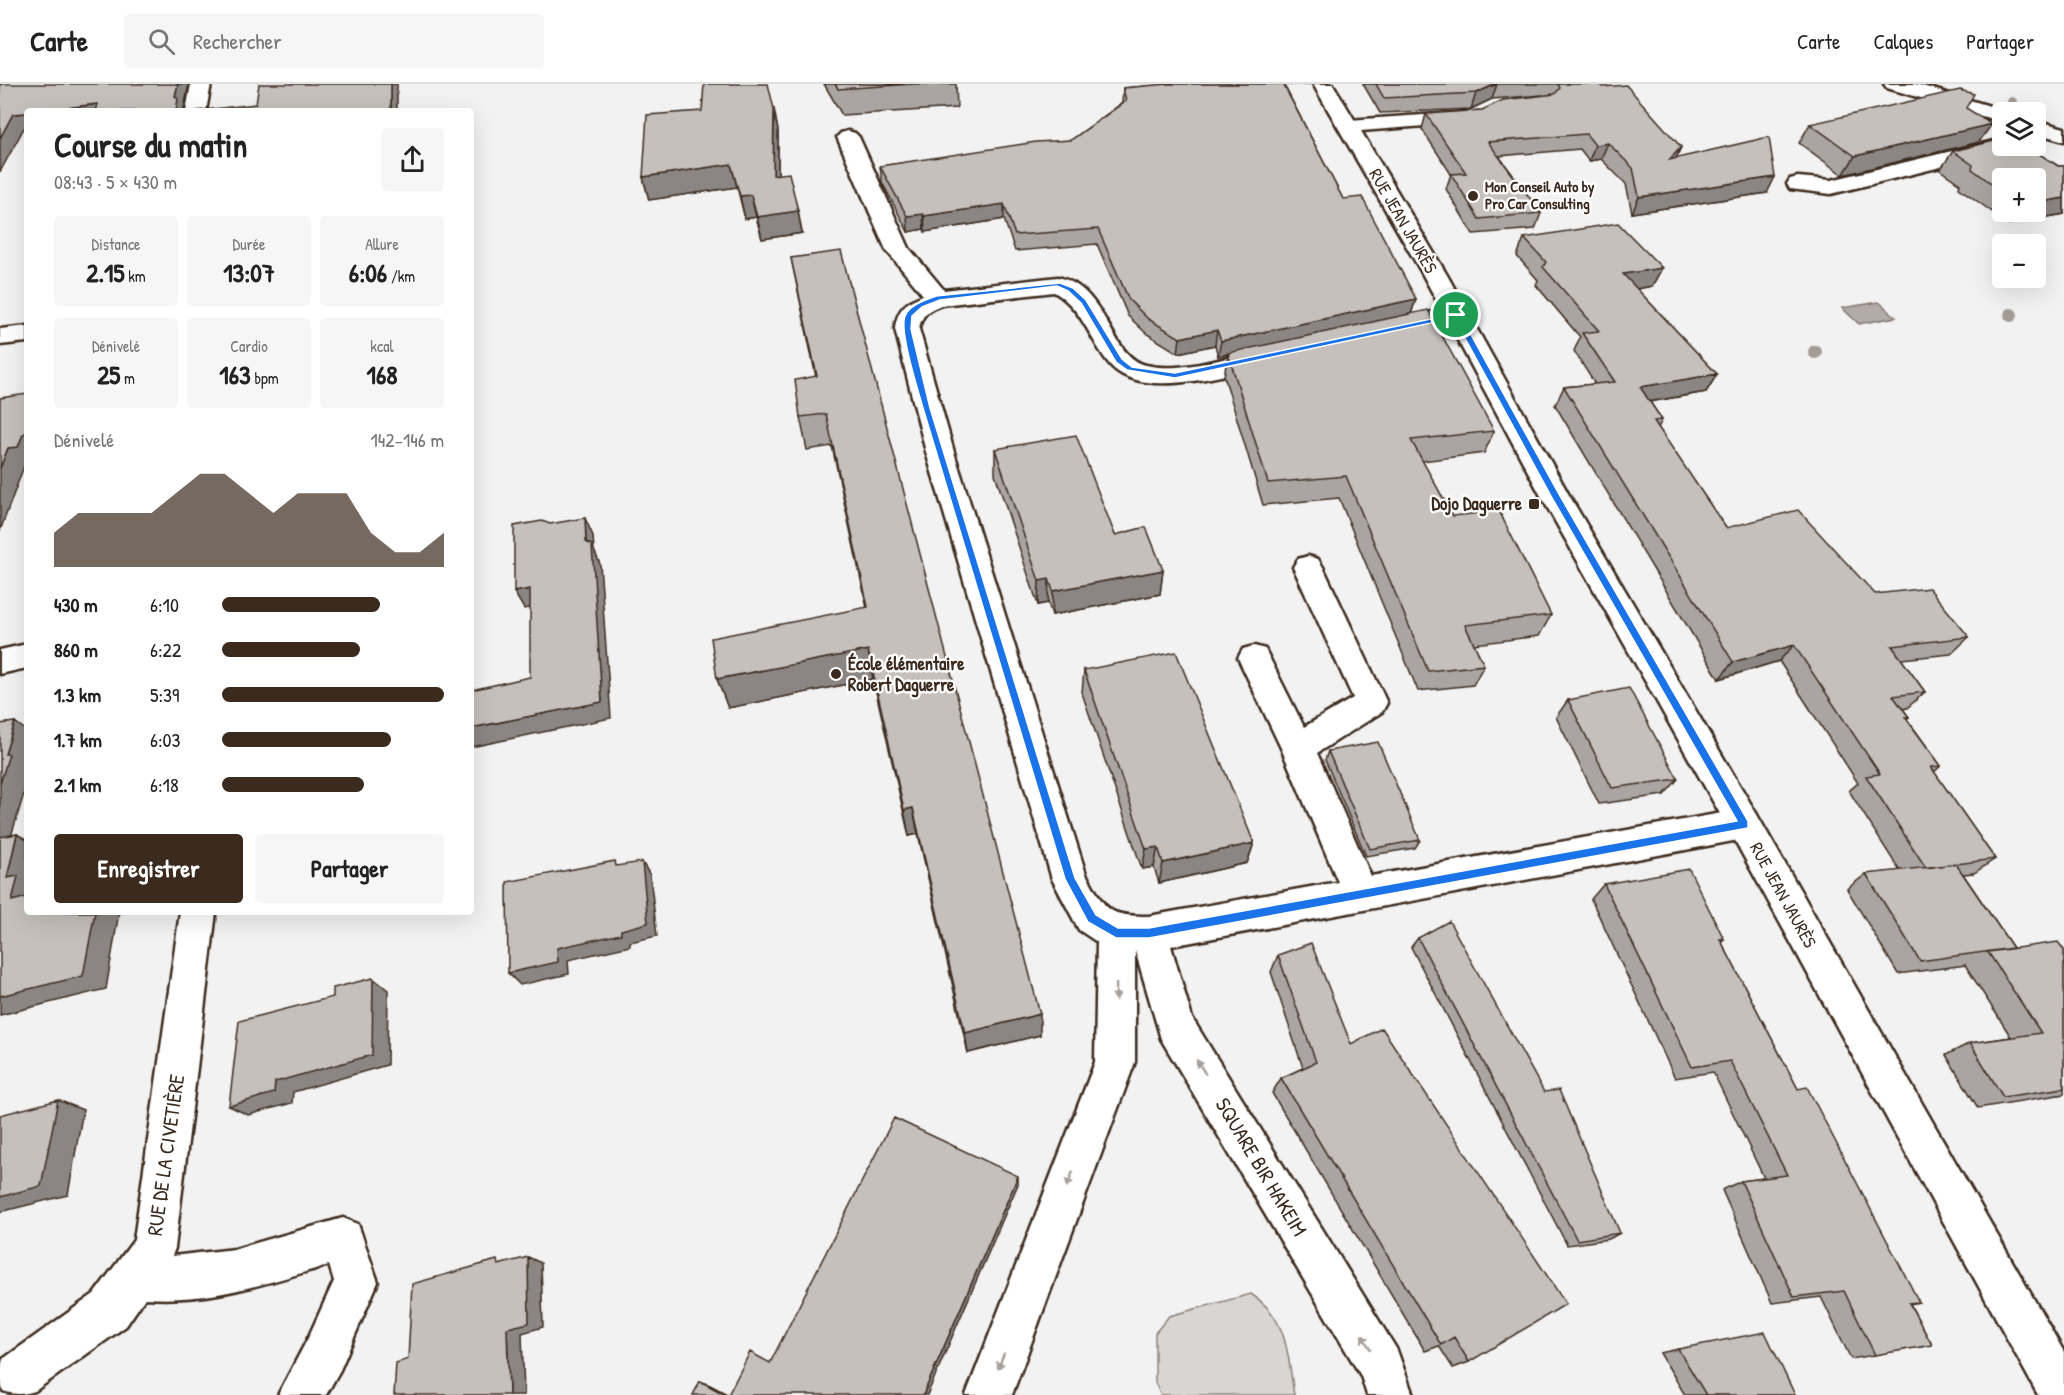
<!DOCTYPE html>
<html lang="fr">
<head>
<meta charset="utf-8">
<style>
	:root { --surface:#fff; --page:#f6f6f6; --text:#222; --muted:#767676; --line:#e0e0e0; --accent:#3b2a1e }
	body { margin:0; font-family:"Patrick Hand",sans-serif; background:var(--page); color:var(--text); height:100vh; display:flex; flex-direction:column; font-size:22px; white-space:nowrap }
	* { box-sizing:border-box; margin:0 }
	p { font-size:20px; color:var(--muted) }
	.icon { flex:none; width:33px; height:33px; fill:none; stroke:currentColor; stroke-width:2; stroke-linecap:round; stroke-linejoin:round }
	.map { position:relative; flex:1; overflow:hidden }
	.panel { position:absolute; left:24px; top:24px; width:450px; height:807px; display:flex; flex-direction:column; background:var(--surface); border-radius:6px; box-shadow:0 6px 24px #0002 }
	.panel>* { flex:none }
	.buttons { position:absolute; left:1992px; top:18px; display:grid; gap:12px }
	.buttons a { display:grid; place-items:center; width:54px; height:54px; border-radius:6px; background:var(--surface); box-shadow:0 6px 24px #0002; font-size:30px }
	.pin { position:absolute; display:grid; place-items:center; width:51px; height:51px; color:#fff; margin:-26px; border:3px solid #fff; border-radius:50%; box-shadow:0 2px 6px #0007 }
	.round { display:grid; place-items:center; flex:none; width:63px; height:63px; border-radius:6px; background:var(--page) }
	.overview { display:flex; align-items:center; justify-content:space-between; height:102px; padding:0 30px }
	h1 { font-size:33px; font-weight:800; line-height:45px }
	.metrics { display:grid; grid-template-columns:repeat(3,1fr); gap:9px; height:102px; padding:6px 30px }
	.metrics div { display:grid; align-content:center; border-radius:6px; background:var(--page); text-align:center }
	.metrics b { font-size:26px; font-weight:800 }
	.metrics small { font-size:16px; font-weight:400 }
	.metrics p { font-size:16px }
	.chart { height:168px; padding:12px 30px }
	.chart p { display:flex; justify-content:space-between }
	.chart svg { width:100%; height:108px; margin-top:6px; fill:var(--accent); opacity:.7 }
	.button { display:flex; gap:12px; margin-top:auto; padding:12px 30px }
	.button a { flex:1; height:69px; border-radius:6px; background:var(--accent); color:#fff; font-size:24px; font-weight:800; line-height:69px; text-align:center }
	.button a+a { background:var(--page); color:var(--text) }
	ul { padding:0 30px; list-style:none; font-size:20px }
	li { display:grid; grid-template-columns:96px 72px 1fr; align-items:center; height:45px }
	li i { height:15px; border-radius:8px; background:var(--accent) }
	header { display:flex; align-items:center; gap:36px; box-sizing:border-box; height:84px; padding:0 30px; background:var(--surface); border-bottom:2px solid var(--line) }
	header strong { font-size:28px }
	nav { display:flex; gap:33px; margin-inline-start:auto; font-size:21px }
	.search { width:420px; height:54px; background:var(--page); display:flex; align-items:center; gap:15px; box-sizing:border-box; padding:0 21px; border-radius:6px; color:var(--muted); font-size:22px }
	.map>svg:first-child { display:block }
	.green { fill:#d8d5d2; stroke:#8a8078; stroke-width:1.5 }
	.water { fill:#b2aba7; stroke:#827770; stroke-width:1.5 }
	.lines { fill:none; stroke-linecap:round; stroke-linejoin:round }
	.minor-casing { stroke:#3b2a1e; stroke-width:5 }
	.major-casing { stroke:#3b2a1e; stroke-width:5 }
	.minor { fill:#fff; fill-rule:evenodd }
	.major { fill:#fff; fill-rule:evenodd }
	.tree { fill:#a39c96 }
	.wall { fill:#aaa5a3; stroke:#3b2a1e; stroke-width:1.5; fill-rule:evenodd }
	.shaded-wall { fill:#8b8684; stroke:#3b2a1e; stroke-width:1.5 }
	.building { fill:#c6c0bd; stroke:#3b2a1e; stroke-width:1.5 }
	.oneway { fill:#a79f9a }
	.route { fill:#1a73e8; stroke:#fff; stroke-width:1.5; fill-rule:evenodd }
	.poi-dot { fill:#3b2a1e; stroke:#fff; stroke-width:2 }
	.labels { text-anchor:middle; stroke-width:4.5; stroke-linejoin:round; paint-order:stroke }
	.far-poi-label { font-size:15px; font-weight:bold; fill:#3b2a1e; stroke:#fff; text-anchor:start }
	.street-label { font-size:18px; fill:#3b2a1e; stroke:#fff }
	.poi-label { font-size:18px; font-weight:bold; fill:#3b2a1e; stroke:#fff; text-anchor:end }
	.near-street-label { font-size:21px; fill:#3b2a1e; stroke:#fff }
</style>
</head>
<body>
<header>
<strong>Carte</strong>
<div class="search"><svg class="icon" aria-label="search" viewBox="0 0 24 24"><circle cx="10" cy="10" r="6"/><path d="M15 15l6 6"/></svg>Rechercher</div>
<nav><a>Carte</a><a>Calques</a><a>Partager</a></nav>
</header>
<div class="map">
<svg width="2064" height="1311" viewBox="0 0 2064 1311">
	<rect width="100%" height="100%" fill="#f3f2f2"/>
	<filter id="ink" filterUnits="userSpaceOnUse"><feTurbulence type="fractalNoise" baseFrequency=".0167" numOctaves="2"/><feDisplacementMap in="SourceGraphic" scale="12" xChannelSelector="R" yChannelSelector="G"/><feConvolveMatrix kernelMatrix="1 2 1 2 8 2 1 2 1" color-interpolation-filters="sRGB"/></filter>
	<g filter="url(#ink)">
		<path class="green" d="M1251 1210C1288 1233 1288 1272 1294 1311H1161L1155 1299V1249L1169 1232Z"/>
		<path class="water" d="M1879 218 1896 233 1859 240 1842 224Z"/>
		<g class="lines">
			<defs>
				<path id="minor" d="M191 0H211L206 27H186Z
					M1884 0H1916L2010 28H2002V38L1887 4Z
					M1469 28 1476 30 1479 34 1476 38 1348 48 1341 46 1338 42 1341 38 1348 36Z
					M2036 36 2064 44V57L2036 49Z
					M848 47 855 49 859 53 909 164 944 206 1058 193C1108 205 1109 272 1146 281 1182 290 1234 271 1269 263L1278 265 1282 271 1278 277C1236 288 1138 321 1107 277 1089 253 1081 223 1054 208L942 221C928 226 922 230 919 245L954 368 1086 790C1107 826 1105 832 1149 832L1338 798 1281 664 1238 574 1243 565 1254 562 1265 565 1304 643 1353 614 1293 483 1298 475 1308 472 1318 475 1323 483 1387 619 1382 628 1317 669 1371 792 1744 725 1756 729 1761 740 1756 751 1744 755 1171 862 1192 934 1397 1266 1413 1311H1367L1361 1292 1161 955 1135 866V978L1012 1311H966L1095 978 1097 858 1079 846 1052 795 926 368 895 245C897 226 905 218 923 211L886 166 837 53 841 49Z
					M2002 55V62H2012L2010 66 1831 110 1790 105 1787 100 1790 95 1798 93 1831 96Z
					M1456 223 1465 226 1468 231 1465 236 1390 253 1381 251 1378 245 1381 239Z
					M27 242V258L0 261V245Z
					M27 560V584L0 590V566Z
					M180 828H216L175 1164 172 1172 235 1165 343 1134 358 1140 378 1198 340 1286 326 1311H278L308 1254 334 1197 329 1181C267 1199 211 1219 145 1214L126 1242 35 1307C23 1311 15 1311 3 1307 0 1297 0 1285 3 1275L94 1210 134 1156Z"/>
				<path id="major" d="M1313 0H1333L1447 191 1569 411 1756 729 2064 1268V1311H2038L1732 751 1541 412 1423 191Z"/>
			</defs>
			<use href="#minor" class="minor-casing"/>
			<use href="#major" class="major-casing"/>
			<use href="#minor" class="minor"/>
			<use href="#major" class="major"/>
		</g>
		<g class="tree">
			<circle cx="2012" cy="18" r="5"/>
			<circle cx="2011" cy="231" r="7"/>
			<circle cx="1815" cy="268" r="7"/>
		</g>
		<path class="wall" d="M824 0H956L957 24 842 31Z
			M1162 0H1311L1284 1 1343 115 1416 215 1411 230 1494 347 1484 369 1422 377 1453 432 1551 531 1539 552 1474 560 1484 581 1473 601 1418 607 1339 414 1263 421 1224 292 1228 270 1218 272 1215 261 1178 269 1147 250 1128 232 1097 160 1015 167 1004 135 925 148 924 145 908 148 882 98 880 82 1071 56 1122 19 1123 4 1162 1Z
			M1363 0H1599L1602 3 1681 63 1676 74 1767 109 1632 129 1626 100 1601 75 1589 77 1580 65 1499 72 1541 129 1535 145 1473 150 1446 105 1451 90 1422 45 1426 30 1482 26 1543 11 1492 15 1471 25 1380 29Z
			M1966 24 1979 58 1843 91 1799 59 1810 40Z
			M774 25 778 47V91L798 127 802 149 762 155 756 133 745 135 737 103 649 116 643 93Z
			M2002 55V62H2027L2058 82H2064V130L2009 140 1959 104 1960 100 1940 86 1953 67ZM2002 94H2036V128H2002Z
			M1524 154 1662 184 1652 202 1637 205 1717 290 1706 308 1650 318 1662 336 1658 344 1726 444 1875 510 1969 553 1951 570 1901 575 1925 608 1907 624 1903 625 1909 633 1907 635 1941 682 1934 688 1995 775 1974 789 1963 790 2013 864 2064 866V1010L1978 1024 1946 971 1970 959 2011 953 1965 881H1966L1898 890 1847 805 1866 790 1900 787 1849 707 1858 699 1779 577 1719 595 1555 321 1564 303 1595 300 1574 267 1580 253 1536 201 1538 196 1517 172Z
			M791 174 1040 951 968 969 918 750 909 752 873 595 728 624 717 595 867 524 832 362 807 366 800 333 816 293Z
			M995 365 1163 486 1160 510 1052 531 1048 519 1038 521 995 390Z
			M1084 586 1254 759 1247 779 1159 799 1154 783 1142 785 1082 609Z
			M1568 616 1678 695 1664 711 1599 720 1556 633Z
			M1328 667 1420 756 1415 764 1366 772 1325 676Z
			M1604 800 1724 855 1721 857 1798 1005 1919 1218 1910 1220 1932 1261 1851 1275 1821 1213 1772 1219 1722 1106 1741 1097 1764 1094 1713 988 1675 994 1591 815Z
			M1418 854 1620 1149 1609 1155 1567 1161 1411 863Z
			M1278 871 1469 1278 1453 1284 1439 1262 1425 1267 1272 1009 1281 994 1303 984 1271 888Z
			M1678 1265 1795 1311H1685L1660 1269Z"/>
		<path class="shaded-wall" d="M178 0H189L184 25 186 27H176L175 12Z
			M391 0H397V27H391Z
			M1497 0 1492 15 1471 25 1476 9Z
			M98 20 102 27H40Z
			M774 25 778 47V114L773 91Z
			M27 29V44H24L0 88V54L13 30Z
			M1992 40 1979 58 1843 91 1855 72Z
			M1608 59 1601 75 1589 77 1595 61Z
			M1681 63 1674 79 1669 76Z
			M731 80 737 103 649 116 643 93Z
			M1775 93 1767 109 1632 129 1639 113Z
			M751 111 756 133 745 135 740 112Z
			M2064 114V130L2009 140 2019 128H2036V119Z
			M1004 120V135L925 148 924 132Z
			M798 127 802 149 762 155 757 133Z
			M923 130 924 145 908 148 907 132Z
			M1662 184 1652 202 1615 209 1623 190Z
			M1416 215 1411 230 1218 272 1221 257Z
			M1217 246 1215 261 1178 269 1180 254Z
			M1717 290 1706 308 1630 321 1640 303Z
			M27 346V381L24 382 0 447V384L8 364Z
			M585 434 593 452 594 466 600 480 611 634 471 663V644L602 618 586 458Z
			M1163 486 1160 510 1052 531 1053 507Z
			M1049 495 1048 519 1038 521 1039 497Z
			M530 505 540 522 524 525 514 508Z
			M1794 561 1779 577 1719 595 1733 578Z
			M868 566 873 595 728 624 717 595Z
			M15 638 27 647V700L5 772 0 769V700L5 670Z
			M913 724 918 750 909 752 904 726Z
			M17 750 27 756V825L12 817 7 794Z
			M1254 759 1247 779 1159 799 1163 779Z
			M1158 763 1154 783 1142 785 1146 765Z
			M642 778 650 791 657 852 630 858V862L568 876 569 890 520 901 508 889 557 864 621 846Z
			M95 828H119L106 905 0 931V912Z
			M373 894 388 906 387 981 293 1008 292 1019 248 1031 229 1022 275 998Z
			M1040 930V951L968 969 965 949Z
			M58 1016 83 1026 68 1111 0 1128V1113Z
			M1018 1092V1100L927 1311H923Z
			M528 1173 541 1179 543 1243 522 1249 524 1311H509L507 1244Z
			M700 1297 710 1301 729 1311H726Z"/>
		<path class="building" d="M0 0H178L175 12 178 15 176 27H96L98 20 40 27H27V29L13 30 0 54Z
			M259 0H391V27H196L256 20Z
			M704 0H768L774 25 773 91 789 89 798 127 757 133 751 111 740 112 731 80 643 93 647 31 702 27Z
			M835 0H913L838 5Z
			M1168 0H1283L1343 115 1362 113 1416 215 1221 257 1217 246 1180 254 1148 235 1129 216 1098 145 1015 151 1004 120 924 132 923 130 907 132 880 82 1036 58 1071 56 1126 17 1123 4Z
			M1376 0H1496L1476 9 1384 14Z
			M1558 0H1599L1602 3 1626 1 1681 63 1669 76 1769 53 1775 93 1639 113 1633 84 1608 59 1595 61 1586 50 1488 58 1541 129 1479 135 1451 90 1466 89 1426 30 1482 26 1503 16 1555 10 1560 4Z
			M1960 6 1974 10 1966 24 1992 40 1855 72 1810 40Z
			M2002 55V62H2027L2058 82H2064V114L2036 119V94H2002V107L1972 85 1973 81 1953 67Z
			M1618 139 1662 184 1623 190 1717 290 1640 303 1662 336 1654 337 1726 444 1798 426 1875 510 1929 504 1969 553 1892 562 1925 608 1893 612 1909 633H1905L1941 682 1931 683 1995 775 1926 784 1866 692 1880 690 1794 561 1733 578 1564 303 1615 298 1582 249 1599 247 1543 183 1546 178 1524 154Z
			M841 167 1040 930 965 949 913 724 904 726 868 566 717 595 711 554 868 523 826 330 800 333 795 296 817 292 791 174Z
			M1428 226 1494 347 1411 356 1453 432 1499 427 1551 531 1465 541 1484 581 1428 587 1346 392 1268 399 1228 269Z
			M27 310V346L26 349 23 350 18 363 8 364 0 384V314Z
			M1076 351 1115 451 1146 443 1163 486 1053 507 1049 495 1039 497 995 365Z
			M585 434 586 458 592 461 602 618 471 644V606L530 593V505L514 508V442L542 437 550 440Z
			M1176 568 1254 759 1163 779 1158 763 1146 765 1084 586Z
			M1629 604 1678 695 1612 704 1568 616Z
			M15 638 5 670H9L0 700V640Z
			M1378 658 1420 756 1370 765 1328 667Z
			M17 750 7 794 18 792 12 817 27 813V828H95L83 892 0 912V753Z
			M615 777 616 782 642 778 648 839 621 846V850L557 864 558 878 508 889 507 798Z
			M1956 780 2013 864 1920 877 1866 790Z
			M1689 785 1724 855H1720L1798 1005 1807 1003 1919 1218 1909 1219 1932 1261 1875 1271 1844 1207 1794 1213 1741 1097 1787 1091 1730 977 1692 983 1604 800Z
			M1449 837 1544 1008 1559 1006 1620 1149 1577 1156 1418 854Z
			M2058 858 2064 866V1004L2003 1013 1970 959 2041 949 1988 868Z
			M1311 859 1351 960 1382 944 1566 1220 1469 1278 1454 1253 1441 1261 1281 994 1316 978 1278 871Z
			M373 894 372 971 275 998 274 1009 229 1022 239 937 333 913V904Z
			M58 1016 41 1102 0 1113V1031Z
			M894 1034 1018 1092 923 1311H728L750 1268 770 1279Z
			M528 1173 529 1239 507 1244 509 1311H394L396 1279 408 1275 412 1200 497 1176 498 1181Z
			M1765 1248 1795 1311H1706L1678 1265Z
			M700 1297 726 1311H693Z"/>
		<defs><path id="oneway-solid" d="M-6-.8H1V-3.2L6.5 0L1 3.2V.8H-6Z" transform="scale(1.5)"/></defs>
		<g class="oneway">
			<use href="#oneway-solid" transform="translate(1116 908) rotate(91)"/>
			<use href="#oneway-solid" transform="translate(1201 983) rotate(-122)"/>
			<use href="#oneway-solid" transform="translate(1070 1095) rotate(111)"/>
			<use href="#oneway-solid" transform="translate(1366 1258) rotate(-121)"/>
			<use href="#oneway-solid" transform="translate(1001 1277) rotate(111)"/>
		</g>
	</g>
	<path class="route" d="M1060 199 1073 204 1086 216 1122 275 1132 283 1175 289 1459 229 1560 412 1748 737V744L1149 854H1116L1088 838 1065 795 923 324C918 306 899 247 905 232 909 221 926 216 936 212ZM1057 202 1068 207 1081 219 1116 278 1127 286 1175 294 1454 234 1551 412 1737 737 1149 844H1118L1096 831 1075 794 930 324 911 245 912 232 922 223 940 216Z"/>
	<g class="poi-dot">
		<circle cx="1473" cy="112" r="6"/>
		<rect x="1528" y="414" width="12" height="12" rx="3"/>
		<circle cx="836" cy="590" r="6"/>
	</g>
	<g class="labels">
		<g class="far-poi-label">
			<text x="1485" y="108">Mon Conseil Auto by<tspan x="1485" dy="17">Pro Car Consulting</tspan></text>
		</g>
		<g class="street-label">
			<text transform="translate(1403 137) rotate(60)" y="6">RUE JEAN JAURÈS</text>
			<text transform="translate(1783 811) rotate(61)" y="6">RUE JEAN JAURÈS</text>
		</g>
		<g class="poi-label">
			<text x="1522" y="426">Dojo Daguerre</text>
			<text x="848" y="586" text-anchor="start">École élémentaire<tspan x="848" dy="21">Robert Daguerre</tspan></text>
		</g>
		<g class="near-street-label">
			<text transform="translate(166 1071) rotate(-82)" y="7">RUE DE LA CIVETIÈRE</text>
			<text transform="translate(1261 1083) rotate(59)" y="7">SQUARE BIR HAKEIM</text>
		</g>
	</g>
</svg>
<div class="buttons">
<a><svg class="icon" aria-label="layers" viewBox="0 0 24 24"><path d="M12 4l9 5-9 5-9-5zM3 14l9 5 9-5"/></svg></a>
<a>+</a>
<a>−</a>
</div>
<div class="pin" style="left:1456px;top:231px;background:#1e9e55"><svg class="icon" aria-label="arrive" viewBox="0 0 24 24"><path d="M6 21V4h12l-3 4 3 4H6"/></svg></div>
<section class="panel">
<div class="overview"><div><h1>Course du matin</h1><p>08:43 · 5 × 430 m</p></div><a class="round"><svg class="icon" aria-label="share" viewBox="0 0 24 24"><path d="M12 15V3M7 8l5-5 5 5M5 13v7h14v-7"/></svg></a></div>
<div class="metrics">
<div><p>Distance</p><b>2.15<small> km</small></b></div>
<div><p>Durée</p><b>13:07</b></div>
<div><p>Allure</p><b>6:06<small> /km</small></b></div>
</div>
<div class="metrics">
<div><p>Dénivelé</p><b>25<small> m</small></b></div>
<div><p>Cardio</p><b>163<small> bpm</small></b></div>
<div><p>kcal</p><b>168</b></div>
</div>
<div class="chart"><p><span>Dénivelé</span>142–146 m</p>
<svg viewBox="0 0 160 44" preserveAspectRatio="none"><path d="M0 44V30L10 22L20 22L30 22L40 22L50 14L60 6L70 6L80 14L90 22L100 14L110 14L120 14L130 30L140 38L150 38L160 30V44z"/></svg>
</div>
<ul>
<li><b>430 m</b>6:10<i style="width:71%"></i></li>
<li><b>860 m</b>6:22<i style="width:62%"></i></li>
<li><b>1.3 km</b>5:39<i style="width:100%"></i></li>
<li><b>1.7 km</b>6:03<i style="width:76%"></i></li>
<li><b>2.1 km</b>6:18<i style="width:64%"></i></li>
</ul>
<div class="button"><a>Enregistrer</a><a>Partager</a></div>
</section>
</div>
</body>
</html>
